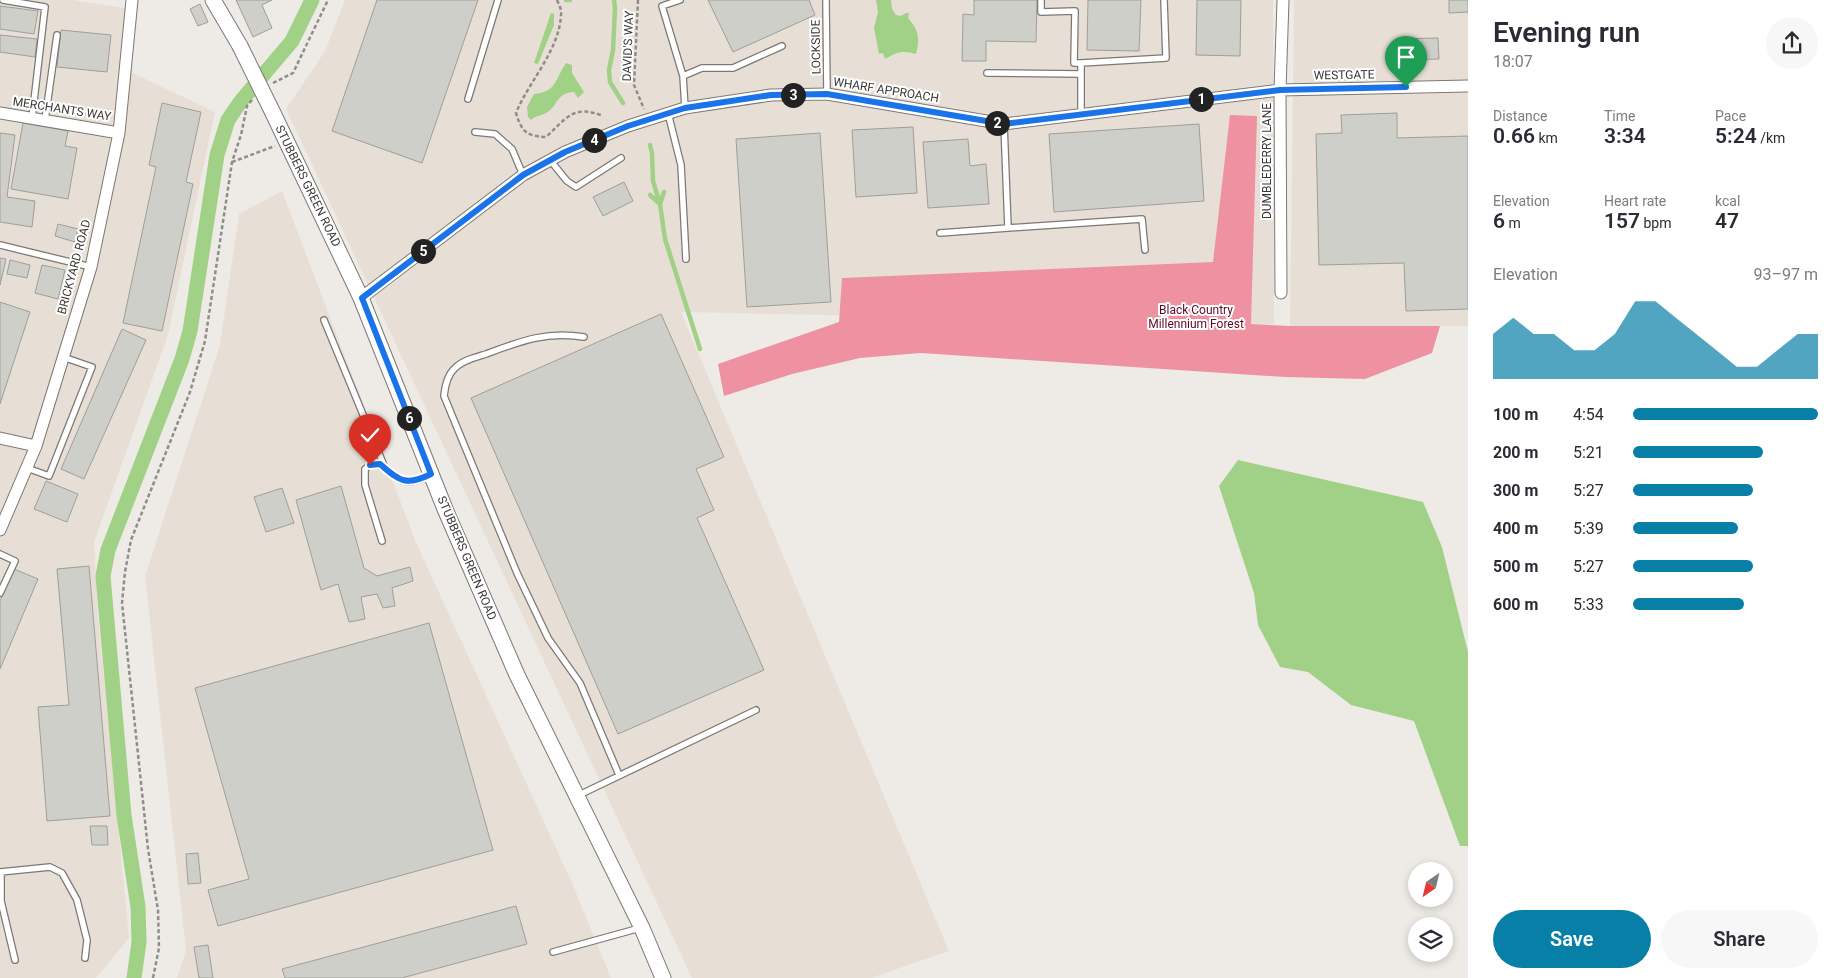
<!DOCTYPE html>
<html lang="en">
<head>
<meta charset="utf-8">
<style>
	:root { --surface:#fff; --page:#f7f7f7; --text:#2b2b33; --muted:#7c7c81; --accent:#087fa6 }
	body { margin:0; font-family:Roboto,sans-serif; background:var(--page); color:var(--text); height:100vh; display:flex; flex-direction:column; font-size:19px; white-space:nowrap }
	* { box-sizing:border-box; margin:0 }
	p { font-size:16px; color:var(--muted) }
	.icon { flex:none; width:28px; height:28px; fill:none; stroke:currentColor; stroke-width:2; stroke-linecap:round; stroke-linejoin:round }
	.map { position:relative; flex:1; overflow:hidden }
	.side { display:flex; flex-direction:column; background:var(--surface); width:375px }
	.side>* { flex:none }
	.needle { width:32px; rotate:215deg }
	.buttons { position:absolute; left:1408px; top:862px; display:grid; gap:10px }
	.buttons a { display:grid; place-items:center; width:45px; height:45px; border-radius:50%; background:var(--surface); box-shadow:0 2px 8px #0003; font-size:25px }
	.pin { position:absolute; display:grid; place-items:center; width:42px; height:42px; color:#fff; margin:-51px -21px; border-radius:50% 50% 50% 0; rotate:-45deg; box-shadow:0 0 5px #0007 }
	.pin .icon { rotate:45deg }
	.km { position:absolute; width:25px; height:25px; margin:-12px; border-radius:50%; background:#222; color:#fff; font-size:14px; line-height:25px; text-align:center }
	.round { display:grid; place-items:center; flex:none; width:52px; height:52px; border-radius:26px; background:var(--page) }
	.summary { display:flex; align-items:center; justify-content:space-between; height:85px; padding:0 25px }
	h1 { font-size:28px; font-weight:600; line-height:38px }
	.stats { display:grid; grid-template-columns:repeat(3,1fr); gap:8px; height:85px; padding:5px 25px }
	.stats div { display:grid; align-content:center }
	.stats b { font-size:21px; font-weight:600 }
	.stats small { font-size:14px; font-weight:400 }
	.stats p { font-size:14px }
	.chart { height:140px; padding:10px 25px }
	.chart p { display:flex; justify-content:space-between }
	.chart svg { width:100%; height:90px; margin-top:5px; fill:var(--accent); opacity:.7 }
	.button { display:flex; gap:10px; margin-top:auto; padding:10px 25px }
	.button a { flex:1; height:58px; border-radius:30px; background:var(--accent); color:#fff; font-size:20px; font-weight:600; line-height:58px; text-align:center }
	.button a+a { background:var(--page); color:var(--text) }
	ul { padding:0 25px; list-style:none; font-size:16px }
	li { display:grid; grid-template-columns:80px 60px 1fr; align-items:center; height:38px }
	li i { height:12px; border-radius:6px; background:var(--accent) }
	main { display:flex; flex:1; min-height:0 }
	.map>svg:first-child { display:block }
	.built { fill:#e7dfd5 }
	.forest { fill:#ee92a1 }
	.water { fill:#a1d187 }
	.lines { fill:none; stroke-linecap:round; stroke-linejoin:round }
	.stream { stroke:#a1d187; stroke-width:4.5 }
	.canal { stroke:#a1d187; stroke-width:15 }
	.building { fill:#cfcfca; stroke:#9e9e9a }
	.lane-casing { stroke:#7b7875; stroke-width:8 }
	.street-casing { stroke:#7b7875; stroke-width:13 }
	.secondary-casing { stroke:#7b7875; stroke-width:17 }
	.path { stroke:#8f8d8b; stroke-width:2.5; stroke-dasharray:4 2.5; stroke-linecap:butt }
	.lane { stroke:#fff; stroke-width:5.5 }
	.street { stroke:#fff; stroke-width:11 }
	.secondary { stroke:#fff; stroke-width:15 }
	.secondary-bridge-casing { stroke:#7b7875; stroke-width:17; stroke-linecap:butt }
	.secondary-bridge { stroke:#fff; stroke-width:15 }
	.route-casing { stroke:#fff; stroke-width:10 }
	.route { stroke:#1a73e8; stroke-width:6 }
	.labels { text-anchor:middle; stroke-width:4; stroke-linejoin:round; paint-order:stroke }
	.street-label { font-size:12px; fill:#3a3938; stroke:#fff }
	.park-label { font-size:12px; fill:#5c0a23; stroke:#fff }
</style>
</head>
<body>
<main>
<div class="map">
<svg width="1468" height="978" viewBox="0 0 1468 978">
	<rect width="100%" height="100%" fill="#eeebe7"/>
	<path class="built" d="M0 0H73L131 9 120 67 215 112 168 335 94 542 98 615 129 938 96 978H0Z
		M345 0H1273L1274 324 681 312 949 951 871 978H692L286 109 325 51Z
		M1294 0H1468V326H1290Z
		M282 191 415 540 572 883 611 978H177L186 951 145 576 220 345 239 214Z"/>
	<path class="forest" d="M1230 115 1257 116 1251 324 1290 326H1440L1432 353 1365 379 1285 377 921 353 860 358 792 374 724 396 718 364 839 322 842 278 1213 262Z"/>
	<path class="water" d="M876 0H891L892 9 896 15 901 16 906 13H909L908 18C919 30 920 39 916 54 902 50 897 52 885 59L883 53 879 54 874 28 878 12Z
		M551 13 554 14V25L538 64 534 63Z
		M566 63 572 65V73L584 92 578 98 574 92C555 93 559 106 546 113 540 116 535 116 531 120L528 117 527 107 534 94C557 92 555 79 566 63Z
		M1238 460 1423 502 1442 547 1468 652V846H1460L1414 721 1351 705 1308 672 1280 667 1258 625 1254 593 1219 486Z"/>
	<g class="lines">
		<path class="stream" d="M566 0H570
			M614 0 615 8 613 50 609 70 610 82 623 103
			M650 145 652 153 653 181 660 204 665 239 700 349
			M650 195 660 204 664 192"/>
		<path class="canal" d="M134 978 139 942 138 907 124 815 103 576 108 550 182 359 190 331 217 155 228 120 241 101 292 41 312 0"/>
	</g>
	<path class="building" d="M236 0H272L262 5 272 28 253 37Z
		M377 0H478L422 163 332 131Z
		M708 0H809L815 15 733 52Z
		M974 0H1037L1036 42 986 41V61H962L963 14 974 15Z
		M1088 0H1141L1139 51 1087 50Z
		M1197 0H1241L1240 56 1196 55Z
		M1449 0H1468V12L1449 13Z
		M200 4 208 22 198 26 190 9Z
		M0 6 38 11 34 34 0 29Z
		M61 30 111 35 107 72 57 67Z
		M0 35 37 39 35 57 0 52Z
		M1438 38 1439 59 1396 60V39Z
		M162 103 201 112 186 182 193 184 162 331 123 323 156 167 149 165Z
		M1397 113V138L1468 136V309L1406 311 1404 263 1319 265 1316 134 1342 133 1341 115Z
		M23 123 68 131 65 146 77 148 68 199 11 189Z
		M1199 124 1204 201 1054 212 1049 134Z
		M913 127 917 193 856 197 852 130Z
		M0 133 15 135 7 197 35 201 32 227 0 222Z
		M820 133 831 302 747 307 736 139Z
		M968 139 970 166 986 164 989 204 928 208 923 142Z
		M624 182 633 201 603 216 593 197Z
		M58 224 78 229 75 242 55 236Z
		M0 258 6 259 0 285Z
		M10 260 30 265 27 278 7 274Z
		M42 265 65 270 58 299 35 293Z
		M0 302 30 312 0 404Z
		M661 314 724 457 696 469 714 510 697 518 764 670 618 734 471 398Z
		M122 329 146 340 84 479 61 469Z
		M46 481 78 494 67 522 34 509Z
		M341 486 364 568 377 576 410 567 413 581 392 588 395 606 383 608 377 594 361 597 365 619 349 622 338 584 321 590 296 500Z
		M282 488 294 523 266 532 254 497Z
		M89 566 110 816 47 821 38 707 69 705 57 569Z
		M14 569 38 579 0 669V601Z
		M429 623 493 850 218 926 208 890 249 879 195 688Z
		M90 826H107L108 845H92Z
		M198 853 201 883 188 884 186 854Z
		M516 906 527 944 402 978H285L282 969Z
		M208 945 213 978H199L194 947Z"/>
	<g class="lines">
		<defs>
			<path id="lane" d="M3 0 45 7 32 118
				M680 0 662 6 683 76 685 108
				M826 0 827 94
				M1041 0V12L1075 11 1074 63H1081
				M987 73 1081 74
				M683 76 702 68H733L782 46
				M468 99 498 0
				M668 113 681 165 686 259
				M1081 114V63L1166 58 1164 0
				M45 120 57 35
				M1004 124 1008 228 1142 219 1145 250
				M475 132 495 134 512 149 523 175
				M550 160 567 181 576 187 621 158
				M940 233 1008 228
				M0 245 91 267
				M324 320 385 468
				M584 337C546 331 521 341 486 354 476 357 463 360 455 368 447 375 445 386 444 396L517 573 548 638 580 683 619 775
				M27 468 49 476 92 367 63 357
				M382 541 365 485V469C382 455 388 478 404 481 414 483 422 479 431 475
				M0 554 15 561 0 593
				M577 796 756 710
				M0 872 50 867 62 873 77 900 87 940 85 958
				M1 872V901L15 960
				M553 952 640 928"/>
			<path id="street" d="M0 113 119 133
				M1281 293 1280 90 1283 0
				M361 298 523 175 565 152 628 126 685 108 771 95 827 94 1004 124 1280 90 1468 86
				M0 438 36 446
				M0 530 36 446 91 267 119 133 132 0"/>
			<path id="secondary" d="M213 0 240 46
				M273 113 361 298 445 509 517 675 642 928 663 978"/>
		</defs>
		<use href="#lane" class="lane-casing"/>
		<use href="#street" class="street-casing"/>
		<use href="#secondary" class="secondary-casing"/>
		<path class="path" d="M557 0C559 5 562 10 561 15 559 51 529 81 516 113 522 132 526 136 546 137 567 118 573 104 603 116
			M638 0 634 85 644 109
			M273 83 293 73 328 0
			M232 162 275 146
			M153 978 159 948 158 910 148 849 122 603 125 572 131 540 190 392 205 341 232 162 241 135 247 106 252 100"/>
		<use href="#lane" class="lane"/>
		<use href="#street" class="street"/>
		<use href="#secondary" class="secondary"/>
		<defs>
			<path id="secondary-bridge" d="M240 46 273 113"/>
		</defs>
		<use href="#secondary-bridge" class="secondary-bridge-casing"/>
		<use href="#secondary-bridge" class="secondary-bridge"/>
	</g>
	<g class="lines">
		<defs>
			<path id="route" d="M370 465 380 464C400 482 407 486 431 474L362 298 523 175 565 152 628 126 685 108 771 95 827 94 1004 124 1280 90 1406 87"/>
		</defs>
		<use href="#route" class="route-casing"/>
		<use href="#route" class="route"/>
	</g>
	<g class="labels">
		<g class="street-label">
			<text transform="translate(628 46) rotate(-88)" y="4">DAVID'S WAY</text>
			<text transform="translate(816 47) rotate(-91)" y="4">LOCKSIDE</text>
			<text transform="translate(1344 75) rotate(-1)" y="4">WESTGATE</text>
			<text transform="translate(886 90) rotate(9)" y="4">WHARF APPROACH</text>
			<text transform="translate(62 109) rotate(9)" y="4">MERCHANTS WAY</text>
			<text transform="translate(1267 161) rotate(-90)" y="4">DUMBLEDERRY LANE</text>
			<text transform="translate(308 186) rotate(64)" y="4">STUBBERS GREEN ROAD</text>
			<text transform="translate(74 267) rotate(-75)" y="4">BRICKYARD ROAD</text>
			<text transform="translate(467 558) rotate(67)" y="4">STUBBERS GREEN ROAD</text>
		</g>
		<g class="park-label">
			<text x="1196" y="314">Black Country<tspan x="1196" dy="14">Millennium Forest</tspan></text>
		</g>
	</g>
</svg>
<div class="buttons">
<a><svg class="needle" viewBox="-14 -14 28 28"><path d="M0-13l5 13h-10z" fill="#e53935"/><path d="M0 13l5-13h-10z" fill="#7c7c81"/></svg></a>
<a><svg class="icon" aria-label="layers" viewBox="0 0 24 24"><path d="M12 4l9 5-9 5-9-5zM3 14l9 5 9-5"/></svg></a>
</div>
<div class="pin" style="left:1406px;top:87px;background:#1e9e55"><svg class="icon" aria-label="arrive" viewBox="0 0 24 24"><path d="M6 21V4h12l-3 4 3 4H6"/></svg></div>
<div class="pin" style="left:370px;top:465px;background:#d93025"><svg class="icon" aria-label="check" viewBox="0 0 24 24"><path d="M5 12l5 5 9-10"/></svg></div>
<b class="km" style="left:1201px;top:99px">1</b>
<b class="km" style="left:997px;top:123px">2</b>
<b class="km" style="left:793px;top:95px">3</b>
<b class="km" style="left:594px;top:140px">4</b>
<b class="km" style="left:423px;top:251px">5</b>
<b class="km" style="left:409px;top:418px">6</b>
</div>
<section class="side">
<div class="summary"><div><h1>Evening run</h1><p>18:07</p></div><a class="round"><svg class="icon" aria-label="share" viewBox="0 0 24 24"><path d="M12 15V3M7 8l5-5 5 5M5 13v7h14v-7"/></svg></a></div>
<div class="stats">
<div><p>Distance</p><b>0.66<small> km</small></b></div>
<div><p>Time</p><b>3:34</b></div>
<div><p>Pace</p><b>5:24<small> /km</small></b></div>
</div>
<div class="stats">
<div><p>Elevation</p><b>6<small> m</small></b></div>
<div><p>Heart rate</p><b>157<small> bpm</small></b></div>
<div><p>kcal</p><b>47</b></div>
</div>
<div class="chart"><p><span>Elevation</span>93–97 m</p>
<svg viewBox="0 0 160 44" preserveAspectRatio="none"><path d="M0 44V22L10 14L20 22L30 22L40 30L50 30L60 22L70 6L80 6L90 14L100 22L110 30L120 38L130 38L140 30L150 22L160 22V44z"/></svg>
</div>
<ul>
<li><b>100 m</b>4:54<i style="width:100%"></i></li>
<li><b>200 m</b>5:21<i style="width:70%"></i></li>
<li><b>300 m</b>5:27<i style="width:65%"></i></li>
<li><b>400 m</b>5:39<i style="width:57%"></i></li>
<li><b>500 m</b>5:27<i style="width:65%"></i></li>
<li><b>600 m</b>5:33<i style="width:60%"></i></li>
</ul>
<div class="button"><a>Save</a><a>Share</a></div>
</section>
</main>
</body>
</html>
